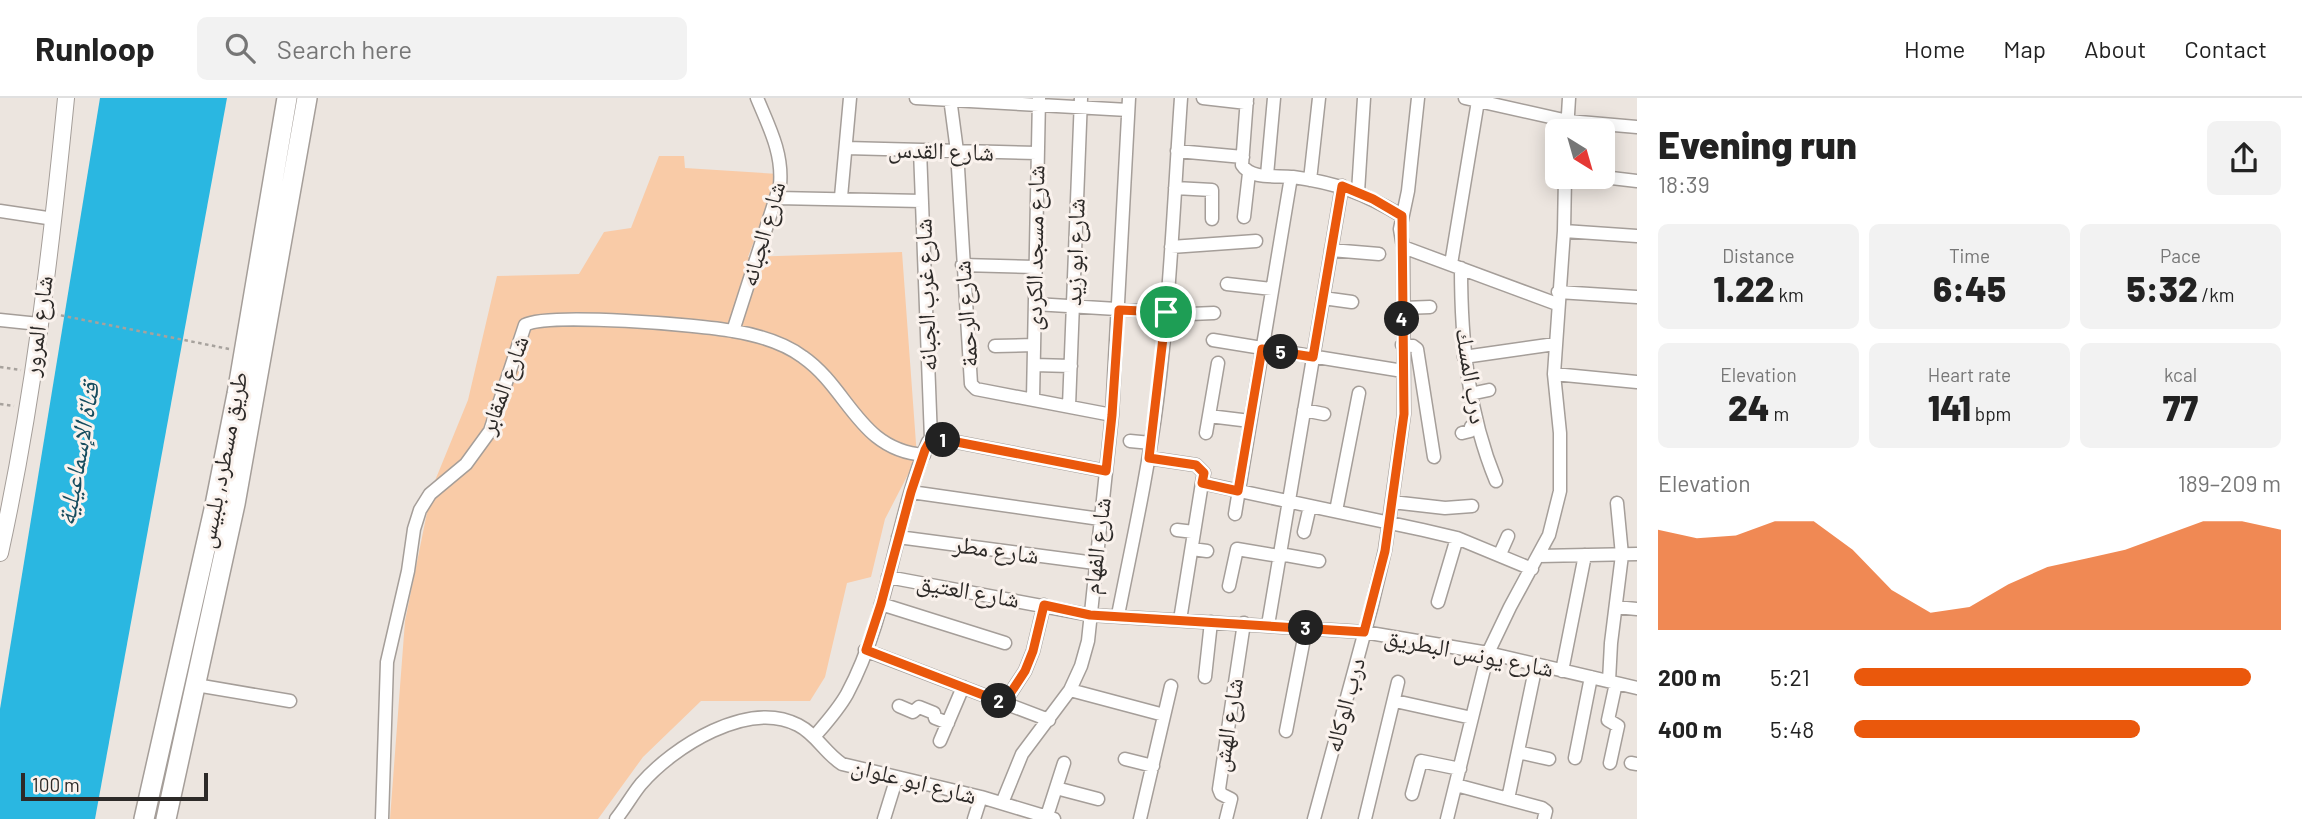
<!DOCTYPE html>
<html lang="en">
<head>
<meta charset="utf-8">
<style>
	:root { --surface:#fff; --page:#f2f2f2; --text:#222; --muted:#767676; --line:#e0e0e0; --accent:#ea580c }
	body { margin:0; font-family:Barlow,"Noto Naskh Arabic",sans-serif; background:var(--page); color:var(--text); height:100vh; display:flex; flex-direction:column; font-size:26px; white-space:nowrap }
	* { box-sizing:border-box; margin:0 }
	p { font-size:23px; color:var(--muted) }
	.icon { flex:none; width:38px; height:38px; fill:none; stroke:currentColor; stroke-width:2; stroke-linecap:round; stroke-linejoin:round }
	.map { position:relative; flex:1; overflow:hidden }
	.sheet { display:flex; flex-direction:column; background:var(--surface); width:665px }
	.sheet>* { flex:none }
	.needle { width:46px; rotate:143deg }
	.controls { position:absolute; left:1545px; top:21px; display:grid; gap:14px }
	.controls a { display:grid; place-items:center; width:70px; height:70px; border-radius:10px; background:var(--surface); box-shadow:0 4px 18px #0003; font-size:35px }
	.scale { position:absolute; left:21px; bottom:18px; width:187px; box-sizing:border-box; padding-left:7px; border:4px solid #2d2a28; border-top:0; font-size:19px; line-height:24px; white-space:nowrap; color:#2d2a28; -webkit-text-stroke:5px #faf2ed; paint-order:stroke }
	.pin { position:absolute; display:grid; place-items:center; width:60px; height:60px; color:#fff; margin:-30px; border:4px solid #fff; border-radius:50%; box-shadow:0 2px 7px #0007 }
	.km { position:absolute; width:35px; height:35px; margin:-18px; border-radius:50%; background:#222; color:#fff; font-size:19px; line-height:35px; text-align:center }
	.round { display:grid; place-items:center; flex:none; width:74px; height:74px; border-radius:10px; background:var(--page) }
	.head { display:flex; align-items:center; justify-content:space-between; height:119px; padding:0 21px }
	h1 { font-size:38px; font-weight:800; line-height:52px }
	.stats { display:grid; grid-template-columns:repeat(3,1fr); gap:10px; height:119px; padding:7px 21px }
	.stats div { display:grid; align-content:center; border-radius:10px; background:var(--page); text-align:center }
	.stats b { font-size:35px; font-weight:800 }
	.stats small { font-size:19px; font-weight:400 }
	.stats p { font-size:19px }
	.chart { height:196px; padding:14px 21px }
	.chart p { display:flex; justify-content:space-between }
	.chart svg { width:100%; height:126px; margin-top:7px; fill:var(--accent); opacity:.7 }
	ul { padding:0 21px; list-style:none; font-size:23px }
	li { display:grid; grid-template-columns:112px 84px 1fr; align-items:center; height:52px }
	li i { height:18px; border-radius:9px; background:var(--accent) }
	header { display:flex; align-items:center; gap:42px; box-sizing:border-box; height:98px; padding:0 35px; background:var(--surface); border-bottom:2px solid var(--line) }
	header strong { font-size:33px }
	nav { display:flex; gap:38px; margin-inline-start:auto; font-size:24px }
	.search { width:490px; height:63px; background:var(--page); display:flex; align-items:center; gap:18px; box-sizing:border-box; padding:0 24px; border-radius:10px; color:var(--muted); font-size:26px }
	main { display:flex; flex:1; min-height:0 }
	.map>svg:first-child { display:block }
	.green { fill:#f9cba7 }
	.water { fill:#2ab7e1 }
	.lines { fill:none; stroke-linecap:round; stroke-linejoin:round }
	.street-casing { stroke:#a59e99; stroke-width:15 }
	.secondary-casing { stroke:#a59e99; stroke-width:18 }
	.primary-casing { stroke:#a59e99; stroke-width:22 }
	.path { stroke:#a7a29d; stroke-width:2.5; stroke-dasharray:3.5 3.5; stroke-linecap:butt }
	.street { stroke:#fff; stroke-width:12 }
	.secondary { stroke:#fff; stroke-width:16 }
	.primary { stroke:#fff; stroke-width:19 }
	.route-casing { stroke:#fff; stroke-width:14 }
	.route { stroke:#ea580c; stroke-width:9 }
	.labels { text-anchor:middle; stroke-width:6; stroke-linejoin:round; paint-order:stroke }
	.street-label { font-size:24px; fill:#2d2a28; stroke:#faf2ed }
	.water-label { font-size:26px; font-style:italic; fill:#164c5e; stroke:#faf2ed }
</style>
</head>
<body>
<header>
<strong>Runloop</strong>
<div class="search"><svg class="icon" aria-label="search" viewBox="0 0 24 24"><circle cx="10" cy="10" r="6"/><path d="M15 15l6 6"/></svg>Search here</div>
<nav><a>Home</a><a>Map</a><a>About</a><a>Contact</a></nav>
</header>
<main>
<div class="map">
<svg width="1637" height="721" viewBox="0 0 1637 721">
	<rect width="100%" height="100%" fill="#ece5df"/>
	<path class="green" d="M659 58H684L685 70 779 76 748 159 902 154 917 359 885 421 871 479 847 485 825 579 810 603H701L643 659 598 721H390L405 523 432 390 468 302 497 178 579 176 604 134 631 130Z"/>
	<path class="water" d="M100 0H227L95 721H0V611Z"/>
	<g class="lines">
		<defs>
			<path id="street" d="M916 0 1128 12
				M950 0 957 53 971 286 976 291 1112 317
				M1203 0 1247 5
				M1247 0 1242 67C1251 82 1278 77 1293 79 1337 85 1364 95 1402 118
				M1465 0 1568 23 1637 29
				M1567 33 1569 0
				M846 50 1037 55
				M920 52 931 341
				M1177 53 1243 59
				M1267 77 1274 0
				M1603 79 1637 83
				M1310 82 1319 0
				M1175 90 1212 92V121
				M1358 94 1364 0
				M841 99 850 0
				M777 100 922 103
				M0 113 54 121
				M1244 119 1249 75
				M1564 133 1637 138
				M1171 149 1256 143
				M1403 149 1557 206
				M1331 152 1379 156
				M1451 166 1478 3
				M962 167 1035 169
				M1461 170C1461 243 1468 315 1496 383
				M1227 186 1272 191
				M1558 194 1637 199
				M1323 200 1352 204
				M1035 206 1166 214
				M1403 210 1430 209
				M1166 217 1214 215
				M0 222 39 226
				M733 233 780 87C783 55 769 29 757 0
				M1213 242 1403 273
				M1402 247 1413 248 1417 251 1434 359
				M995 248 1034 247
				M1464 259 1555 246
				M1034 267 1071 268
				M1554 276 1637 284
				M1470 296 1489 292
				M1033 301 1039 0
				M1069 308 1081 0
				M1304 312 1324 316
				M1209 318 1250 323
				M1206 335 1218 265
				M1462 335 1470 333 1471 329 1478 328
				M1130 343 1151 345
				M1149 360 1196 367 1204 375 1202 385 1423 432 1457 440 1532 471
				M911 394 1100 421
				M1392 404 1445 410 1472 408
				M1336 413 1359 295
				M1235 416 1291 79
				M1177 432 1194 434
				M1304 434 1310 408
				M898 439 1095 465
				M1192 451 1207 453
				M1280 456 1319 463
				M1500 456 1508 438
				M1539 458 1637 456
				M888 479 1090 517 1364 534 1488 555 1637 590
				M1229 488 1237 451 1279 458
				M1438 504 1457 440
				M881 506 1005 545
				M1616 509 1637 511
				M1118 517C1132 446 1148 375 1157 303 1170 202 1174 101 1181 0
				M1180 522 1202 385
				M1268 527 1342 88
				M865 552 1049 622
				M1562 573 1585 457
				M1205 579 1211 524
				M1609 583 1611 545 1622 457 1617 405
				M196 587 290 603
				M1070 592 1164 617
				M1395 603 1472 620
				M1004 605 1025 573 1033 553 1044 507
				M899 608 913 614 919 609 934 615 935 620 948 625
				M1286 633 1306 530
				M814 639C826 625 838 612 847 596 889 518 894 425 928 344L936 340 1106 373
				M940 643 963 589
				M1518 654 1549 661
				M1575 660 1591 579
				M1125 661 1153 668
				M1610 665 1618 628 1608 622 1616 585
				M1631 665 1637 666
				M1456 687 1542 710 1546 713 1544 721
				M1056 690 1098 701
				M1412 696 1421 663 1460 671
				M1508 701 1536 567
				M1002 705 1022 656 1070 592 1081 568 1088 543 1112 317 1129 0
				M382 721 387 564 408 473 414 431 420 412 430 396 466 366 490 333 525 227C547 214 702 227 733 233 757 237 783 244 803 259 849 291 859 352 924 357
				M616 721C625 710 632 697 641 686 673 649 748 601 798 627 816 636 825 655 842 666L981 699 1054 721
				M884 721 897 679
				M974 721 981 699
				M1046 721 1064 665
				M1140 721 1171 588
				M1226 721 1231 701 1221 696 1219 691 1244 525
				M1314 721 1372 507 1385 452 1404 316 1403 149 1400 131 1408 93 1418 0
				M1365 721 1398 584
				M1447 721 1488 555 1510 509 1549 437 1560 393V335L1554 276 1564 133 1565 79"/>
			<path id="secondary" d="M0 455C33 305 51 152 66 0"/>
			<path id="primary" d="M144 721 215 407 237 296 287 0
				M166 721 235 406 307 0"/>
		</defs>
		<use href="#street" class="street-casing"/>
		<use href="#secondary" class="secondary-casing"/>
		<use href="#primary" class="primary-casing"/>
		<path class="path" d="M54 216 229 251
			M0 269 21 272
			M0 306 14 308"/>
		<use href="#street" class="street"/>
		<use href="#secondary" class="secondary"/>
		<use href="#primary" class="primary"/>
	</g>
	<g class="lines">
		<defs>
			<path id="route" d="M1342 88 1373 101 1402 118 1404 316 1385 453 1364 534 1090 517 1044 507 1033 553 1025 573 1004 605 866 552 881 506 911 394 925 352 931 341 936 340 1106 373 1112 317 1119 212 1166 214 1149 360 1196 367 1204 375 1202 385 1238 393 1262 251 1313 259Z"/>
		</defs>
		<use href="#route" class="route-casing"/>
		<use href="#route" class="route"/>
	</g>
	<g class="labels">
		<g class="street-label">
			<text transform="translate(941 53) rotate(2)" y="8">شارع القدس</text>
			<text transform="translate(763 136) rotate(-74)" y="8">شارع الجبانه</text>
			<text transform="translate(1035 150) rotate(-89)" y="8">شارع مسجد الكردى</text>
			<text transform="translate(1075 154) rotate(-88)" y="8">شارع ابو زيد</text>
			<text transform="translate(926 197) rotate(-92)" y="8">شارع غرب الجبانه</text>
			<text transform="translate(966 216) rotate(-94)" y="8">شارع الرحمة</text>
			<text transform="translate(38 228) rotate(-82)" y="8">شارع المرور</text>
			<text transform="translate(1471 278) rotate(81)" y="8">درب المسك</text>
			<text transform="translate(504 287) rotate(-70)" y="8">شارع المقابر</text>
			<text transform="translate(223 362) rotate(-79)" y="8">طريق مسطرد, بلبيس</text>
			<text transform="translate(1097 448) rotate(-83)" y="8">شارع الفهام</text>
			<text transform="translate(996 452) rotate(8)" y="8">شارع مطر</text>
			<text transform="translate(968 493) rotate(10)" y="8">شارع العتيق</text>
			<text transform="translate(1469 555) rotate(11)" y="8">شارع يونس البطريق</text>
			<text transform="translate(1345 607) rotate(-75)" y="8">درب الوكاله</text>
			<text transform="translate(1228 627) rotate(-81)" y="8">شارع الهش</text>
			<text transform="translate(914 683) rotate(14)" y="8">شارع ابو علوان</text>
		</g>
		<g class="water-label">
			<text transform="translate(78 356) rotate(-80)" y="9">قناة الإسماعيلية</text>
		</g>
	</g>
</svg>
<div class="controls">
<a><svg class="needle" viewBox="-14 -14 28 28"><path d="M0-13l5 13h-10z" fill="#e53935"/><path d="M0 13l5-13h-10z" fill="#767676"/></svg></a>
</div>
<div class="scale">100 m</div>
<div class="pin" style="left:1166px;top:214px;background:#1e9e55"><svg class="icon" aria-label="arrive" viewBox="0 0 24 24"><path d="M6 21V4h12l-3 4 3 4H6"/></svg></div>
<b class="km" style="left:943px;top:342px">1</b>
<b class="km" style="left:999px;top:603px">2</b>
<b class="km" style="left:1306px;top:530px">3</b>
<b class="km" style="left:1402px;top:221px">4</b>
<b class="km" style="left:1281px;top:254px">5</b>
</div>
<section class="sheet">
<div class="head"><div><h1>Evening run</h1><p>18:39</p></div><a class="round"><svg class="icon" aria-label="share" viewBox="0 0 24 24"><path d="M12 15V3M7 8l5-5 5 5M5 13v7h14v-7"/></svg></a></div>
<div class="stats">
<div><p>Distance</p><b>1.22<small> km</small></b></div>
<div><p>Time</p><b>6:45</b></div>
<div><p>Pace</p><b>5:32<small> /km</small></b></div>
</div>
<div class="stats">
<div><p>Elevation</p><b>24<small> m</small></b></div>
<div><p>Heart rate</p><b>141<small> bpm</small></b></div>
<div><p>kcal</p><b>77</b></div>
</div>
<div class="chart"><p><span>Elevation</span>189–209 m</p>
<svg viewBox="0 0 160 44" preserveAspectRatio="none"><path d="M0 44V9L10 12L20 11L30 6L40 6L50 16L60 30L70 38L80 36L90 28L100 22L110 19L120 16L130 11L140 6L150 6L160 9V44z"/></svg>
</div>
<ul>
<li><b>200 m</b>5:21<i style="width:93%"></i></li>
<li><b>400 m</b>5:48<i style="width:67%"></i></li>
</ul>
</section>
</main>
</body>
</html>
